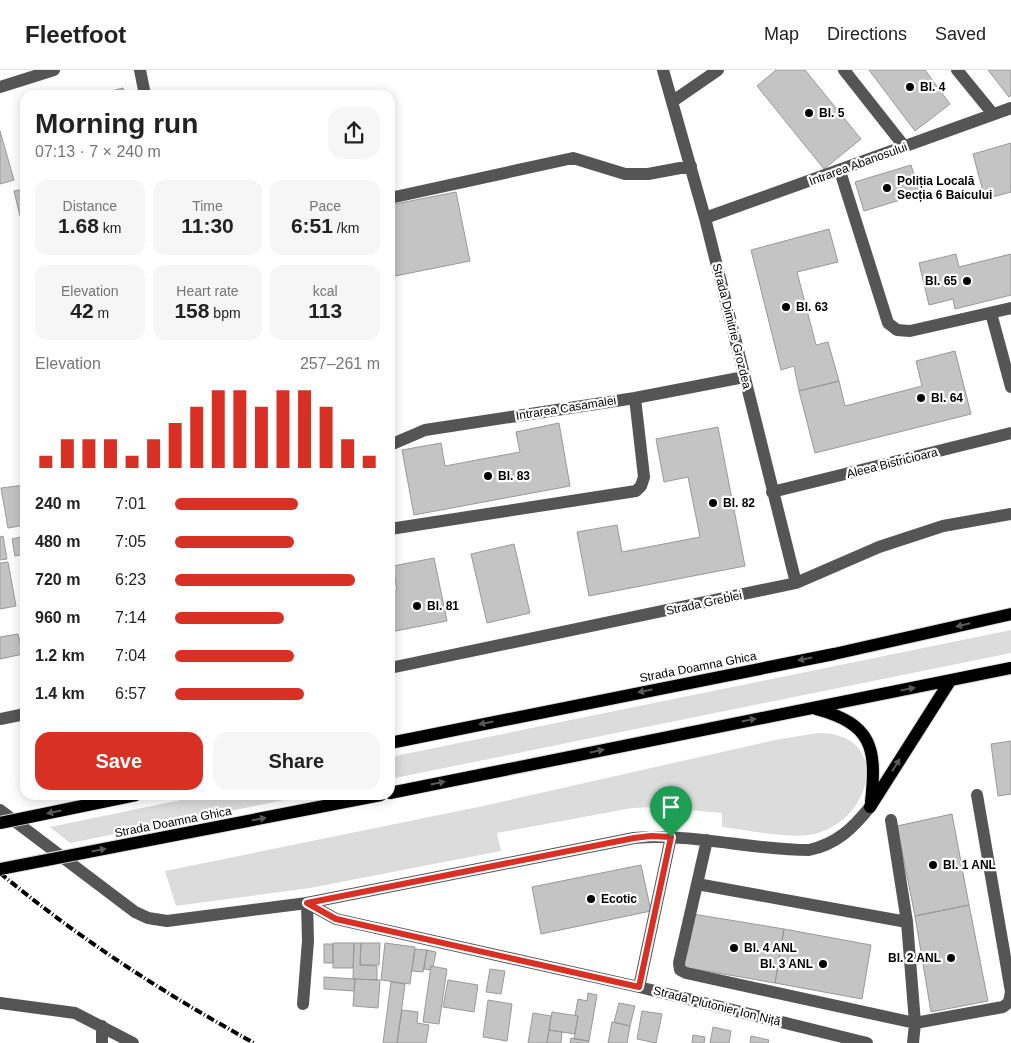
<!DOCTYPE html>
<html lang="en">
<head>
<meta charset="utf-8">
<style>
	:root { --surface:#fff; --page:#f6f6f6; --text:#222; --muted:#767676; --line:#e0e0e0; --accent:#d93025 }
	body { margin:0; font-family:Arial,sans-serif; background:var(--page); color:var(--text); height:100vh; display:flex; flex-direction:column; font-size:19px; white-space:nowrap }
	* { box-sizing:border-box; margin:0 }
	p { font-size:16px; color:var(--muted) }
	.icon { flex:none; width:28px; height:28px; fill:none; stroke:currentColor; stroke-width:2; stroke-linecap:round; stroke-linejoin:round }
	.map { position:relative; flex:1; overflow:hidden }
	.panel { position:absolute; left:20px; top:20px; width:375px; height:710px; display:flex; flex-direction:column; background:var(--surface); border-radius:15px; box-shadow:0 2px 12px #0003 }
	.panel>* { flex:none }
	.pin { position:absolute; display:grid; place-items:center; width:42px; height:42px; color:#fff; margin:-51px -21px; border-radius:50% 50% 50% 0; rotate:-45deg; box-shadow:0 0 5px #0007 }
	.pin .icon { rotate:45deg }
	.round { display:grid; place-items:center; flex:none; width:52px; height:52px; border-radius:15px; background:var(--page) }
	.overview { display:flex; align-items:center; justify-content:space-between; height:85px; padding:0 15px }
	h1 { font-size:28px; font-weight:700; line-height:38px }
	.metrics { display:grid; grid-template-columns:repeat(3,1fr); gap:8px; height:85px; padding:5px 15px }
	.metrics div { display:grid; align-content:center; border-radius:12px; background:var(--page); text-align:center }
	.metrics b { font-size:21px; font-weight:700 }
	.metrics small { font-size:14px; font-weight:400 }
	.metrics p { font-size:14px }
	.chart { height:140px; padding:10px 15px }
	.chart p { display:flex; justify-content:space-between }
	.chart svg { width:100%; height:90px; margin-top:5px; stroke:var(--accent); stroke-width:6 }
	.action { display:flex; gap:10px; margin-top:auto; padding:10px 15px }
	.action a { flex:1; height:58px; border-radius:15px; background:var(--accent); color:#fff; font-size:20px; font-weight:700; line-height:58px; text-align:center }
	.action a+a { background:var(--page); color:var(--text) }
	ul { padding:0 15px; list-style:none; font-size:16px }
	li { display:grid; grid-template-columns:80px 60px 1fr; align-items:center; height:38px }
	li i { height:12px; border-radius:6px; background:var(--accent) }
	header { display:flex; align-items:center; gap:30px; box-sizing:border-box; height:70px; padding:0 25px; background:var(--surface); border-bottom:1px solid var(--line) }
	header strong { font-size:24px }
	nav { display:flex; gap:28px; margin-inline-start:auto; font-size:18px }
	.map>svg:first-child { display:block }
	.green { fill:#dcdcdc }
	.building { fill:#c4c4c4; stroke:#999 }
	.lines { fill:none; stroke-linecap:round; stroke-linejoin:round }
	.major-casing { stroke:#dbdbdb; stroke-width:14 }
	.minor { stroke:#555; stroke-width:12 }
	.major { stroke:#000; stroke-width:12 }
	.rail { stroke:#000; stroke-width:4; stroke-dasharray:8 2.5 1 2.5; stroke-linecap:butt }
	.major-bridge-casing { stroke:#dbdbdb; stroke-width:14; stroke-linecap:butt }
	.major-bridge { stroke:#000; stroke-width:12 }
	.oneway { fill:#595959 }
	.route-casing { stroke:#fff; stroke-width:10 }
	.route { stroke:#d93025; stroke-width:6 }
	.poi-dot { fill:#000; stroke:#fff; stroke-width:2 }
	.labels { text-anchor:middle; stroke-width:4.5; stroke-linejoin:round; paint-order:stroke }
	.poi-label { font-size:12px; font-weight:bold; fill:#000; stroke:#fff; text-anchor:start }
	.street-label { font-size:12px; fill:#000; stroke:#fff }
</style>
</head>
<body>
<header>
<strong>Fleetfoot</strong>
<nav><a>Map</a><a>Directions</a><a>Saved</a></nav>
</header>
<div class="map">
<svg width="1011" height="973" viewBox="0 0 1011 973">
	<rect width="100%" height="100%" fill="#fff"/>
	<path class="green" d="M1011 560V583L390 709V687Z
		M818 663C895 663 872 755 809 765 785 768 747 760 722 757V743L655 737 632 738 497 763 501 781 310 818 176 836 165 801 483 736 775 670Z
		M205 725H309L70 773 50 757Z"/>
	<path class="building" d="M776 0H805L861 69 824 99 757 16Z
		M869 0H925L950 34 915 61Z
		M988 0H1011V25L1009 27Z
		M123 18 125 25H100V24Z
		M0 61 14 110 0 114Z
		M1011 73V122L985 129 973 84Z
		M911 95 920 124 864 141 855 112Z
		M25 119V145L20 146 14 121Z
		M456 122 470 191 390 207V135Z
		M829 159 838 192 797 202 816 275 828 272 839 311 799 321 794 296 781 300 751 180Z
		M956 184 959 197 1011 184V225L955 239 953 229 929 235 919 193Z
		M955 281 971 344 815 383 799 321 839 311 845 336 922 316 916 291Z
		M559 353 570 416 414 445 402 380 441 373 445 396 520 382 516 362Z
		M718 357 745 496 589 526 577 462 617 455 622 482 700 467 688 407 664 412 656 369Z
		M25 415V455L8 458 1 418Z
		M3 466 7 489 0 490V467Z
		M25 466V484L15 486 12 469Z
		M514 474 530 543 487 553 471 484Z
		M434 488 447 551 390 562V521L397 520 393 496Z
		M8 492 16 536 0 539V493Z
		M18 564 23 584 0 589V567Z
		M1011 671V724L998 726 991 674Z
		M952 744 969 835 915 846 897 756Z
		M641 795 651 841 541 864 532 817Z
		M969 835 988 931 931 942 915 846Z
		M693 844 784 859 775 913 683 897Z
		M784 859 871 875 862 929 775 913Z
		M333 873H354L353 898H333Z
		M354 873H361L360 895 377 896V910L353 909Z
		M361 873H380L379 895H360Z
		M385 873 415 877 410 914 381 910Z
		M324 874H333V893H324Z
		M415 879 427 880 423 902 412 901Z
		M427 880 436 882 433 897 431 896 430 900 424 899Z
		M431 896 447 899 439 954 423 952Z
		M490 899 505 901 501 924 486 922Z
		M324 907 355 909 354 921 324 919Z
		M355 909 380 910 378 938 353 936Z
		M448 910 478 915 474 942 443 937Z
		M391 912 405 914 397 973H383Z
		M588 923 597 925 589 971 574 969 578 946 575 945 578 929 587 931Z
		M488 930 512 934 507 971 483 967Z
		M619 933 635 936 630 956 614 952Z
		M402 940 418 942 417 953 429 955 426 973H397Z
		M642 941 662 944 656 973 637 969Z
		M552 942 578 946 575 964 549 960Z
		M533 943 551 946 547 973H528Z
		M612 952 630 956 627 973H608Z
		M713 957 731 961 729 973H710Z
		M549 960 562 962 561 973H547Z
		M693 965 705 967 704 973H692Z
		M751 966 769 970 768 973H750Z
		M571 968 589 971 588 973H570Z"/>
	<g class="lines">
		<defs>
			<path id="major" d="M816 639C872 654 877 677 871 732
				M390 673 834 584 1011 544
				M390 723 1011 598
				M870 737 950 611"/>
		</defs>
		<use href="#major" class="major-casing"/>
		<path class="minor" d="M140 0 145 25
			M663 0 705 148 796 513
			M844 0 904 76
			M957 0 993 44
			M0 17 54 0
			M673 31 718 0
			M840 101 888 253 897 260 910 261 1011 238
			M390 128 573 88 625 104H648L691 96
			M705 148 1011 38
			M991 243 1011 317
			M390 375 425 360 635 328 744 307
			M772 422 1011 363
			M390 459 636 421 641 416 644 407 635 328
			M390 598 796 513 879 477 943 456 1011 444
			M0 649 25 644
			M0 740 135 842 148 848 167 851 307 833 634 768C693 763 750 780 809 780 837 774 853 758 870 737
			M891 750 907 852 915 953 913 973
			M697 814 707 770
			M907 852 697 814 679 893 680 900 686 903 915 953 1003 937 1009 932 1011 922 977 725
			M639 917 671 767
			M0 933 75 943 133 973
			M303 934 308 871 307 833 336 849 639 917 867 973
			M102 973V956"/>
		<use href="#major" class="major"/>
		<path class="rail" d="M0 803C78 868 165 924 254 973"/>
		<defs>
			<path id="major-bridge" d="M0 753 136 725
				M0 799 381 725"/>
		</defs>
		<use href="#major-bridge" class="major-bridge-casing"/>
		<use href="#major-bridge" class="major-bridge"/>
	</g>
	<defs><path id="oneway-solid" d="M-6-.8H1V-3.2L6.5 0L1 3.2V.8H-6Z" transform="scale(1.25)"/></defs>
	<g class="oneway">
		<use href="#oneway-solid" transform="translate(963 555) rotate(167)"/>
		<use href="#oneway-solid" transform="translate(805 589) rotate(169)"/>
		<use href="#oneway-solid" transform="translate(908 619) rotate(-11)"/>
		<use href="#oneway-solid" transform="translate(645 621) rotate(169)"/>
		<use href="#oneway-solid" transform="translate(749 650) rotate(-11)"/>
		<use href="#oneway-solid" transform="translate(486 653) rotate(169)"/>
		<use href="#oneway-solid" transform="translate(597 681) rotate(-12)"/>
		<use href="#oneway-solid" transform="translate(896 695) rotate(-58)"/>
		<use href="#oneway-solid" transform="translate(438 713) rotate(-12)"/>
		<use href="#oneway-solid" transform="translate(54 742) rotate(168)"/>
		<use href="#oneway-solid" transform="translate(259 749) rotate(-11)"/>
		<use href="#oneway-solid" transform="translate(99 780) rotate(-11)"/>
	</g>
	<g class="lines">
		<defs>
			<path id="route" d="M651 766 671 767 639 917 336 849 307 833 634 768Z"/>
		</defs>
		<use href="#route" class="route-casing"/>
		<use href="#route" class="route"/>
	</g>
	<g class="poi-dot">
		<circle cx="910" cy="17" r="5"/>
		<circle cx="809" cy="43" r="5"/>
		<circle cx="887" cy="118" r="5"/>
		<circle cx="967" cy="211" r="5"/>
		<circle cx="786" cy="237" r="5"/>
		<circle cx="921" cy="328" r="5"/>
		<circle cx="488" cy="406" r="5"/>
		<circle cx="713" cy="433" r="5"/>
		<circle cx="417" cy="536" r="5"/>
		<circle cx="933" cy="795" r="5"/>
		<circle cx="591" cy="829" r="5"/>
		<circle cx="734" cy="878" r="5"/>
		<circle cx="951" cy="888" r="5"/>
		<circle cx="823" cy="894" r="5"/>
	</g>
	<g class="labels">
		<g class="poi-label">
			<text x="920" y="21">Bl. 4</text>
			<text x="819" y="47">Bl. 5</text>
			<text x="897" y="115">Poliția Locală<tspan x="897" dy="14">Secția 6 Baicului</tspan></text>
			<text x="957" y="215" text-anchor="end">Bl. 65</text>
			<text x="796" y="241">Bl. 63</text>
			<text x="931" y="332">Bl. 64</text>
			<text x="498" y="410">Bl. 83</text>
			<text x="723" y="437">Bl. 82</text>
			<text x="427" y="540">Bl. 81</text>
			<text x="943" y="799">Bl. 1 ANL</text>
			<text x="601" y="833">Ecotic</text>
			<text x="744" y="882">Bl. 4 ANL</text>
			<text x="941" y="892" text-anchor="end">Bl. 2 ANL</text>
			<text x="813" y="898" text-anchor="end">Bl. 3 ANL</text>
		</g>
		<g class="street-label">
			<text transform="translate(858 94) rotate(-20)" y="4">Intrarea Abanosului</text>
			<text transform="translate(732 256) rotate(76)" y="4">Strada Dimitrie Grozdea</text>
			<text transform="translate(566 338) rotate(-9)" y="4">Intrarea Casamalei</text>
			<text transform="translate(892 393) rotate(-14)" y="4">Aleea Bistricioara</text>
			<text transform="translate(704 533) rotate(-12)" y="4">Strada Greblei</text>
			<text transform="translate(698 597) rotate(-11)" y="4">Strada Doamna Ghica</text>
			<text transform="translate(173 752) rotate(-11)" y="4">Strada Doamna Ghica</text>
			<text transform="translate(717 936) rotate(14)" y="4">Strada Plutonier Ion Niță</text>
		</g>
	</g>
</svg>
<div class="pin" style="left:671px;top:767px;background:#1e9e55"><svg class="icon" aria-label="arrive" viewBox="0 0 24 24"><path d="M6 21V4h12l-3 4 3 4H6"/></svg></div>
<section class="panel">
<div class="overview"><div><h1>Morning run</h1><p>07:13 · 7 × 240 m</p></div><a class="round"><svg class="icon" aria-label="share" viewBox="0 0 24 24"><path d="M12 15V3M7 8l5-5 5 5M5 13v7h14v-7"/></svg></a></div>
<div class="metrics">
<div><p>Distance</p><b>1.68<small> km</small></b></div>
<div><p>Time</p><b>11:30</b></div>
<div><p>Pace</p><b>6:51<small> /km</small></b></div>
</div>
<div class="metrics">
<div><p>Elevation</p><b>42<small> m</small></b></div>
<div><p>Heart rate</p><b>158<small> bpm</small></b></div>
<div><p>kcal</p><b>113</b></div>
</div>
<div class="chart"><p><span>Elevation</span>257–261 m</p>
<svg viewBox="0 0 160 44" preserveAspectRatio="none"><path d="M5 44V38M15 44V30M25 44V30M35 44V30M45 44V38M55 44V30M65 44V22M75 44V14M85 44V6M95 44V6M105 44V14M115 44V6M125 44V6M135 44V14M145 44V30M155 44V38"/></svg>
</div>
<ul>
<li><b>240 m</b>7:01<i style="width:60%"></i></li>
<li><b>480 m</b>7:05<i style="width:58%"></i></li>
<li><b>720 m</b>6:23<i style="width:88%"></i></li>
<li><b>960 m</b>7:14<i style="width:53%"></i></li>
<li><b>1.2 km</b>7:04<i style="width:58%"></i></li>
<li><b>1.4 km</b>6:57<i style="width:63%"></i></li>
</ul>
<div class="action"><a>Save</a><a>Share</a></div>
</section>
</div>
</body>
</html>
